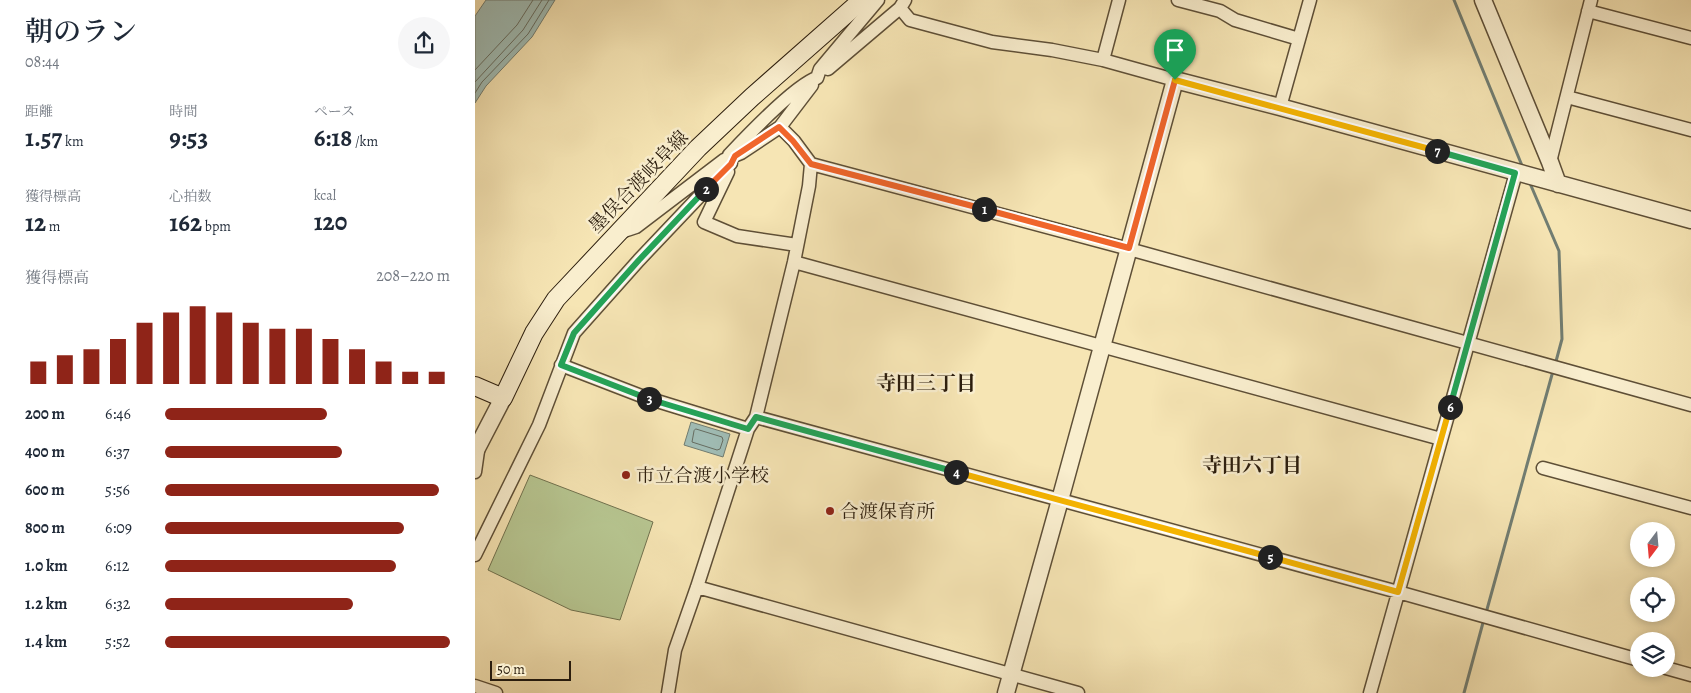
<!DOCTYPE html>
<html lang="ja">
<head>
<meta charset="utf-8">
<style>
	:root { --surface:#fff; --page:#f6f6f7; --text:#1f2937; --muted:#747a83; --accent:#8f2418 }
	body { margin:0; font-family:Alegreya,"Noto Serif JP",serif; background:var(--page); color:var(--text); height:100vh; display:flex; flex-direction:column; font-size:19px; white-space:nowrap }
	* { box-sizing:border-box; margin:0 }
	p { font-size:16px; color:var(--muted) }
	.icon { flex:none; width:28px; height:28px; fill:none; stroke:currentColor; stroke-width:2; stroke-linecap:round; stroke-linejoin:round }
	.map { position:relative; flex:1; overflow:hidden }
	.drawer { display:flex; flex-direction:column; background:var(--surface); width:475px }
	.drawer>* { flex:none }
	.needle { width:32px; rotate:196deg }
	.fabs { position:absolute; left:1155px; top:522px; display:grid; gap:10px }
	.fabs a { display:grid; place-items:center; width:45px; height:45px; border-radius:50%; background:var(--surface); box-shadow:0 2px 8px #0003; font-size:25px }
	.scale { position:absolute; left:15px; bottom:12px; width:81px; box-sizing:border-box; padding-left:5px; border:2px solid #2b1d0d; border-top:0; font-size:14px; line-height:18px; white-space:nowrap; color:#2b1d0d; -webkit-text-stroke:4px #f9eece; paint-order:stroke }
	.pin { position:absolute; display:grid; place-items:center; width:42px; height:42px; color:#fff; margin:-51px -21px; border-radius:50% 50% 50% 0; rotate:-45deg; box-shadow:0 0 5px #0007 }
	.pin .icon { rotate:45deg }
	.km { position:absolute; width:25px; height:25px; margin:-12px; border-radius:50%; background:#222; color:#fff; font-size:14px; line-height:25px; text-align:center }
	.round { display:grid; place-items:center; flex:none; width:52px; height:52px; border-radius:26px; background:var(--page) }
	.headline { display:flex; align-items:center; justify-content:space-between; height:85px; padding:0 25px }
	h1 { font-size:28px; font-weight:600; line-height:38px }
	.stats { display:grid; grid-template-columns:repeat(3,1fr); gap:8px; height:85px; padding:5px 25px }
	.stats div { display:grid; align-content:center }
	.stats b { font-size:25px; font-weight:600 }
	.stats small { font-size:14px; font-weight:400 }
	.stats p { font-size:14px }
	.chart { height:140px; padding:10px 25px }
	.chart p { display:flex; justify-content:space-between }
	.chart svg { width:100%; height:90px; margin-top:5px; stroke:var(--accent); stroke-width:6 }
	ul { padding:0 25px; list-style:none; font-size:16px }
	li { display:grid; grid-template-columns:80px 60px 1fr; align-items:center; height:38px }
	li i { height:12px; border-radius:6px; background:var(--accent) }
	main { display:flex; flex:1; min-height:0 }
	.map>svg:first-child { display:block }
	.green { fill:#b7c691; stroke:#71724f }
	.water { fill:#a0bdb6; stroke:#717d72 }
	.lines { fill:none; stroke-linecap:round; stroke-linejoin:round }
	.shore { stroke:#666d62; stroke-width:1 }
	.stream { stroke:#717d72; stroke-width:3 }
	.minor-casing { stroke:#5e4f37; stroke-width:15 }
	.tertiary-casing { stroke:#5e4f37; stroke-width:19 }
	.secondary-casing { stroke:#2b1d0d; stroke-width:20 }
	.minor { stroke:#f9eece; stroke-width:12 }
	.tertiary { stroke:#f9eece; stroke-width:16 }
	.secondary { stroke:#f9eece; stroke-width:18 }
	.split-1-casing { stroke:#fff; stroke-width:10 }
	.split-2-casing { stroke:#fff; stroke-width:10 }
	.split-3-casing { stroke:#fff; stroke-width:10 }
	.split-4-casing { stroke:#fff; stroke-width:10 }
	.split-5-casing { stroke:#fff; stroke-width:10 }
	.split-6-casing { stroke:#fff; stroke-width:10 }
	.split-7-casing { stroke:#fff; stroke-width:10 }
	.split-8-casing { stroke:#fff; stroke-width:10 }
	.split-1 { stroke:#f0652b; stroke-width:6 }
	.split-2 { stroke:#f0652b; stroke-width:6 }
	.split-3 { stroke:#22a559; stroke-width:6 }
	.split-4 { stroke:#22a559; stroke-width:6 }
	.split-5 { stroke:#f5b400; stroke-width:6 }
	.split-6 { stroke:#f5b400; stroke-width:6 }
	.split-7 { stroke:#22a559; stroke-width:6 }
	.split-8 { stroke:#f5b400; stroke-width:6 }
	.poi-dot { fill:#8f2418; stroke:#f9eece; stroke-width:2 }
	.labels { text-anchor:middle; stroke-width:5; stroke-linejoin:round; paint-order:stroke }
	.street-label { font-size:19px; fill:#2b1d0d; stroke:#f9eece }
	.poi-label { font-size:19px; fill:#2b1d0d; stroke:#f9eece; text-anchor:start }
	.neighbourhood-label { font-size:20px; font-weight:bold; fill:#2b1d0d; stroke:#f9eece }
</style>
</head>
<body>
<main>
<section class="drawer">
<div class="headline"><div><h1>朝のラン</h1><p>08:44</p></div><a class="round"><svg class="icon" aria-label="share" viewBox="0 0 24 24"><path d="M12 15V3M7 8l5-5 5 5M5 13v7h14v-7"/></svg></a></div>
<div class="stats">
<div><p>距離</p><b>1.57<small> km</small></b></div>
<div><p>時間</p><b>9:53</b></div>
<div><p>ペース</p><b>6:18<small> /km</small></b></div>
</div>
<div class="stats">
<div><p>獲得標高</p><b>12<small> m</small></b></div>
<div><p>心拍数</p><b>162<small> bpm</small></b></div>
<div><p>kcal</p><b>120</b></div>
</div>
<div class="chart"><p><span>獲得標高</span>208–220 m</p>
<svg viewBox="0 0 160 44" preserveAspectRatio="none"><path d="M5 44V33M15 44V30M25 44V27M35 44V22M45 44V14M55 44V9M65 44V6M75 44V9M85 44V14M95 44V17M105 44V17M115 44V22M125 44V27M135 44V33M145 44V38M155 44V38"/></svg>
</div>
<ul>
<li><b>200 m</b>6:46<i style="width:57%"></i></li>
<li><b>400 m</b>6:37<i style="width:62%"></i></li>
<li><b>600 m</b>5:56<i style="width:96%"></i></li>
<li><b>800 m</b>6:09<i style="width:84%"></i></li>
<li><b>1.0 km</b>6:12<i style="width:81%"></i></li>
<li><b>1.2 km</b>6:32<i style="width:66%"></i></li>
<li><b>1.4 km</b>5:52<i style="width:100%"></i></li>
</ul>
</section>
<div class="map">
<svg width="1216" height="693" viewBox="0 0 1216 693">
	<rect width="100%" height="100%" fill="#f6e5b4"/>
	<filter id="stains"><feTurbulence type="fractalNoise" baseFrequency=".004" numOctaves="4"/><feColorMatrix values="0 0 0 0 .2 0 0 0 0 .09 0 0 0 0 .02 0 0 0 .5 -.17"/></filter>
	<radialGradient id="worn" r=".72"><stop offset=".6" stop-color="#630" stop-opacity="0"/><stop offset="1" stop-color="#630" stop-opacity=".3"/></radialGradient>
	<path class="green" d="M55 475 178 522 145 620 96 610 13 570Z"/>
	<path class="water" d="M11 0H80L57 37 11 86 0 103V16Z
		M216 422 255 434 248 457 209 445Z"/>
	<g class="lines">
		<path class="shore" d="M0 70 42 25 58 0
			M0 82 48 30 67 0
			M0 93 7 82 53 34 74 0
			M221 429 247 437 248 440 245 449 242 450 217 442 219 431Z"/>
		<path class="stream" d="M979 0 1048 168
			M1054 181 1084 251 1087 339 1080 365
			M1011 613 1078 371
			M989 693 1009 619"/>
		<defs>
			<path id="minor" d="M430 0 425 8 435 20 517 42 577 50 628 60 700 80
				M703 0 745 11 760 20 824 39
				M1113 11 1216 38
				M628 60 644 0
				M353 69 425 8
				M1092 97 1216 130
				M805 107 835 0
				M305 127 337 85
				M254 155C271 137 321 84 342 78L345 69 403 0
				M1075 162 1116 0
				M253 172 229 222 262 236 322 245
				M146 232 161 227 249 160 266 153 305 127 319 141 336 164 654 249 1216 405
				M319 262 966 439
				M86 365 169 397 273 429
				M281 417 923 592 1164 660
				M1068 468 1216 508
				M0 472 4 444
				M0 555 64 425 99 333 164 260 256 163
				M222 587 603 693
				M1191 668 1216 675
				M0 686 21 693
				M193 693 200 650 222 587 273 429 281 417 319 262 334 186 336 164
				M895 693 1041 173"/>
			<path id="tertiary" d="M1008 0 1075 162 1083 184
				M0 452 28 398
				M531 693 585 500 700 80 805 107 1216 220"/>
			<path id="secondary" d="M0 386 28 398 59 333 81 299 223 148 277 97 387 0"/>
		</defs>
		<use href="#minor" class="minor-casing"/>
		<use href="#tertiary" class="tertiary-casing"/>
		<use href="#secondary" class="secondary-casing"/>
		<use href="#minor" class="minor"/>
		<use href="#tertiary" class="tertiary"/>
		<use href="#secondary" class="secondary"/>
	</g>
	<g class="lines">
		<defs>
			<path id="split-1" d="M509 209 654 248 700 80"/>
			<path id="split-2" d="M231 189 256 164 260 156 304 127 318 141 336 164 509 209"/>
			<path id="split-3" d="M174 399 86 365 99 333 164 260 231 189"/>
			<path id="split-4" d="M174 399 273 429 281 417 481 472"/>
			<path id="split-5" d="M481 472 795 557"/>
			<path id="split-6" d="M795 557 923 592 975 407"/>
			<path id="split-7" d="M962 151 1040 173 975 407"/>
			<path id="split-8" d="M700 80 962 151"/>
		</defs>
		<use href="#split-1" class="split-1-casing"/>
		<use href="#split-2" class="split-2-casing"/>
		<use href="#split-3" class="split-3-casing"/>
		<use href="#split-4" class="split-4-casing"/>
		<use href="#split-5" class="split-5-casing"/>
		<use href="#split-6" class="split-6-casing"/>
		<use href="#split-7" class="split-7-casing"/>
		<use href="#split-8" class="split-8-casing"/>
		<use href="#split-1" class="split-1"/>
		<use href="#split-2" class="split-2"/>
		<use href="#split-3" class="split-3"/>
		<use href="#split-4" class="split-4"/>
		<use href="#split-5" class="split-5"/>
		<use href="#split-6" class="split-6"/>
		<use href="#split-7" class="split-7"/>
		<use href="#split-8" class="split-8"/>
	</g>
	<g class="poi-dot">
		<circle cx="151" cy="475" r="5"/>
		<circle cx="355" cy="511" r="5"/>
	</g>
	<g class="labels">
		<g class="street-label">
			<text transform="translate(163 181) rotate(-46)" y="7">墨俣合渡岐阜線</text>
		</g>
		<g class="poi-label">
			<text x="161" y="482">市立合渡小学校</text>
			<text x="365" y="518">合渡保育所</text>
		</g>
		<g class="neighbourhood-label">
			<text x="451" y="390">寺田三丁目</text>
			<text x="777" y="472">寺田六丁目</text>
		</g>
	</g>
	<rect width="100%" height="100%" filter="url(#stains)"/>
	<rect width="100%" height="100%" fill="url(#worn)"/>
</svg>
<div class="fabs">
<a><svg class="needle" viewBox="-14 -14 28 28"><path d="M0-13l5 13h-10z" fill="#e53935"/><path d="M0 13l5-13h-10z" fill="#747a83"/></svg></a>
<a><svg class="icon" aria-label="locate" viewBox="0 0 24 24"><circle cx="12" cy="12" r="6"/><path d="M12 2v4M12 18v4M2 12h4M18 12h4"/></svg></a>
<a><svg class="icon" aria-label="layers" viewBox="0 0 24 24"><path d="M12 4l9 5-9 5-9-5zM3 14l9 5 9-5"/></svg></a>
</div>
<div class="scale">50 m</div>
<div class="pin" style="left:700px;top:80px;background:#1e9e55"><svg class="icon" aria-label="arrive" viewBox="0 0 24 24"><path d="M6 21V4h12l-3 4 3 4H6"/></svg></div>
<b class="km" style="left:509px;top:209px">1</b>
<b class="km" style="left:231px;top:189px">2</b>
<b class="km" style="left:174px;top:399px">3</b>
<b class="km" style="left:481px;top:472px">4</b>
<b class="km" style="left:795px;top:557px">5</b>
<b class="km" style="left:975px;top:407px">6</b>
<b class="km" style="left:962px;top:151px">7</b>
</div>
</main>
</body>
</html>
